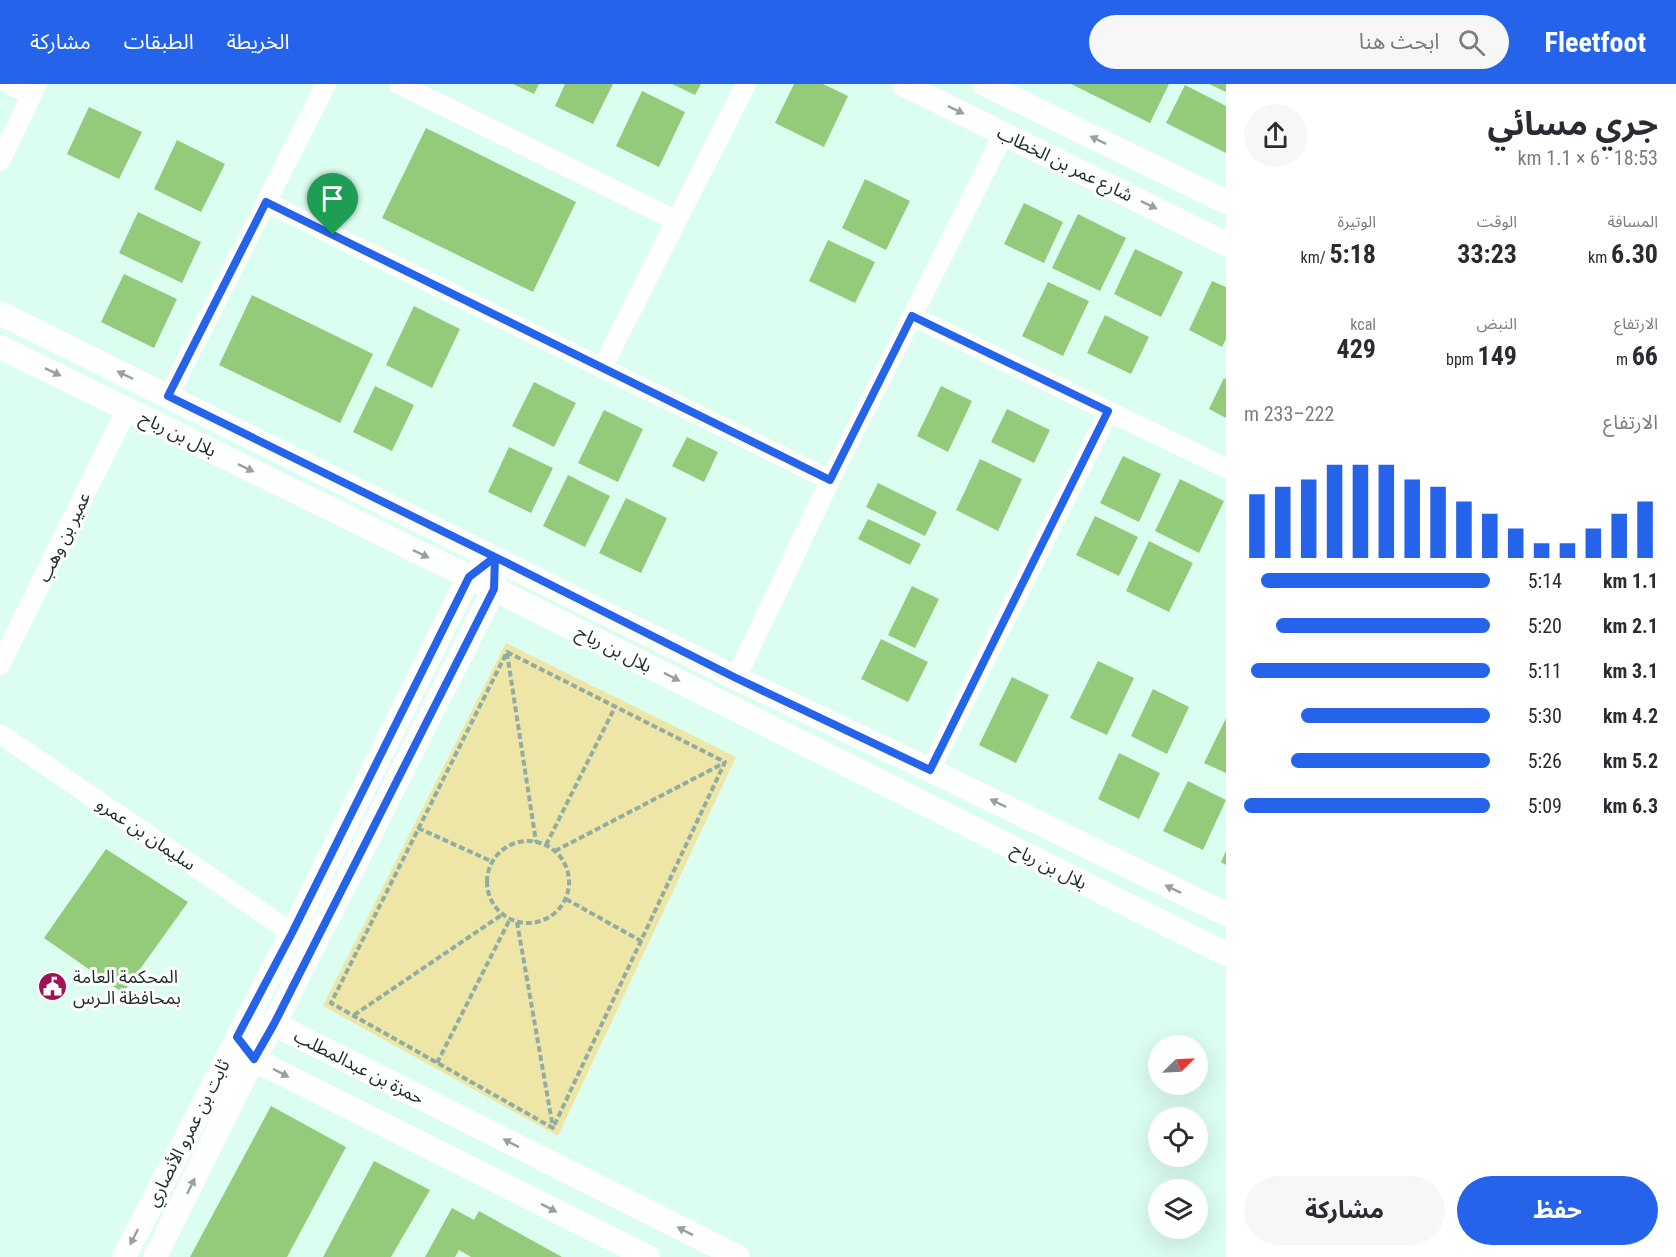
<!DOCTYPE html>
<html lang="ar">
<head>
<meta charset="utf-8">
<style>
	:root { --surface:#fff; --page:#f7f7f7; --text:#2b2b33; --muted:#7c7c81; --accent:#2563eb }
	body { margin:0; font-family:"Roboto Condensed","Noto Sans Arabic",sans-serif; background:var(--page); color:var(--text); direction:rtl; height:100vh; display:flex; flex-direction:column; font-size:22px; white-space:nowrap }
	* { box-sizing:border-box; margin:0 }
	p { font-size:20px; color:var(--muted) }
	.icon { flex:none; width:33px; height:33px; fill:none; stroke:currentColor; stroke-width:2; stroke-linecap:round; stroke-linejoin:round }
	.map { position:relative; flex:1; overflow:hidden; direction:ltr }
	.details { display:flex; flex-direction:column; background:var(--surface); width:450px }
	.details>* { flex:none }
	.needle { width:39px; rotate:66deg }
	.controls { position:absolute; left:1148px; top:951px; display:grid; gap:12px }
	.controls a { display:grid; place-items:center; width:60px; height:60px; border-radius:50%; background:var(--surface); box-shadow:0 6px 24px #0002; font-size:30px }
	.pin { position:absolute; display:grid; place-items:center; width:51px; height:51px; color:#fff; margin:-62px -26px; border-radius:50% 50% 50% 0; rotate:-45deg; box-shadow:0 0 6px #0007 }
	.pin .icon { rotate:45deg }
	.round { display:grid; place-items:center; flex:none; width:63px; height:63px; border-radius:32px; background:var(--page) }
	.overview { display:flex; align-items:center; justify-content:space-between; height:102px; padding:0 18px }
	h1 { font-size:33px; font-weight:700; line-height:45px }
	.figures { display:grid; grid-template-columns:repeat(3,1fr); gap:9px; height:102px; padding:6px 18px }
	.figures div { display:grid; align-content:center }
	.figures b { font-size:26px; font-weight:700 }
	.figures small { font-size:16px; font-weight:400 }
	.figures p { font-size:16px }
	.chart { height:168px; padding:12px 18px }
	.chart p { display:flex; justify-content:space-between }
	.chart svg { width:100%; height:108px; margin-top:6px; stroke:var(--accent); stroke-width:6 }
	.button { display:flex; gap:12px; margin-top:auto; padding:12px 18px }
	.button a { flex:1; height:69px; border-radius:36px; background:var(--accent); color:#fff; font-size:24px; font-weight:700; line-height:69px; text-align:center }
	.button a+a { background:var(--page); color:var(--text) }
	ul { padding:0 18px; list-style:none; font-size:20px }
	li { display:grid; grid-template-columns:96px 72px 1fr; align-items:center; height:45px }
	li i { height:15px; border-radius:8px; background:var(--accent) }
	header { display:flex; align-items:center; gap:36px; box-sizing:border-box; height:84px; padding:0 30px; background:var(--accent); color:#fff }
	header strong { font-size:28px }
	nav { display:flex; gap:33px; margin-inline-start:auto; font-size:21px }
	.search { width:420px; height:54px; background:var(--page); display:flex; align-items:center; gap:15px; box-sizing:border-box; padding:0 21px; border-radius:33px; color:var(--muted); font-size:22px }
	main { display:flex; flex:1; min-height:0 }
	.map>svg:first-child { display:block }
	.green { fill:#ede6a7 }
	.building { fill:#93cb7b }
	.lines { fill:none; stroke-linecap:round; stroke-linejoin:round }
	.path { stroke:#91aca2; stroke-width:4; stroke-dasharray:6 3; stroke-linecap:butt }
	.minor { stroke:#fff; stroke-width:20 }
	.tertiary { stroke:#fff; stroke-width:24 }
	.oneway { fill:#99a19e }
	.route-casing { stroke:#fff; stroke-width:12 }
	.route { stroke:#2563eb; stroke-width:8 }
	.labels { text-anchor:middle; stroke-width:6; stroke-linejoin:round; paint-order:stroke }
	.street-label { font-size:18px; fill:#1d2e28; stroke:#fff }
	.poi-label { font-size:18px; fill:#1d2e28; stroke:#fff; text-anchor:start }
</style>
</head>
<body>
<header>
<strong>Fleetfoot</strong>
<div class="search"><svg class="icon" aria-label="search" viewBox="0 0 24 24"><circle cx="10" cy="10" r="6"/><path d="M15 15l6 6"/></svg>ابحث هنا</div>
<nav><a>الخريطة</a><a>الطبقات</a><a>مشاركة</a></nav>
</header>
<main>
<section class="details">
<div class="overview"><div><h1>جري مسائي</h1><p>18:53 · 6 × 1.1 km</p></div><a class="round"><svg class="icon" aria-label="share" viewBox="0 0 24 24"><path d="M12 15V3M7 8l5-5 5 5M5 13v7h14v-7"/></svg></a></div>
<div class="figures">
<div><p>المسافة</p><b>6.30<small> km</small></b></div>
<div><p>الوقت</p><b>33:23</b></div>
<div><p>الوتيرة</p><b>5:18<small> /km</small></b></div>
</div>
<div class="figures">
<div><p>الارتفاع</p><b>66<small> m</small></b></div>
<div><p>النبض</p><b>149<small> bpm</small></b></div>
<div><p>kcal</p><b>429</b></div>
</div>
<div class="chart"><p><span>الارتفاع</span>222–233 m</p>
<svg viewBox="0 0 160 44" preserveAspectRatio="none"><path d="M5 44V18M15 44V15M25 44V12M35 44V6M45 44V6M55 44V6M65 44V12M75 44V15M85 44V21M95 44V26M105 44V32M115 44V38M125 44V38M135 44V32M145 44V26M155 44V21"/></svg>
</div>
<ul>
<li><b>1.1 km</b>5:14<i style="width:93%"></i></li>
<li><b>2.1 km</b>5:20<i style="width:87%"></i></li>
<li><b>3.1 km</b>5:11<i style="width:97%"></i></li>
<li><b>4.2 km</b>5:30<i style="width:77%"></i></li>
<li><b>5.2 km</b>5:26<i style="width:81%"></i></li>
<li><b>6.3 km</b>5:09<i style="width:100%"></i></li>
</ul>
<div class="button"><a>حفظ</a><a>مشاركة</a></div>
</section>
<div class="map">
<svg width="1226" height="1173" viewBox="0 0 1226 1173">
	<rect width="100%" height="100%" fill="#dbfef1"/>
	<path class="green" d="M506 559 736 673 558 1052 323 922Z"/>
	<path class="building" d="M513 0H539L534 10Z
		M565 0H613L593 40 555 22Z
		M672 0H701L695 11Z
		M794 0H823L848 12 824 63 775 39Z
		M1071 0H1169L1150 39Z
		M1209 0H1226V8Z
		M1185 1 1226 22V69L1166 39Z
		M642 7 685 28 659 83 616 62Z
		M89 23 142 48 119 95 67 70Z
		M426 44 576 118 533 208 382 134Z
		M177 56 225 80 201 128 154 105Z
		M865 95 910 117 886 166 842 144Z
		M1024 119 1063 138 1044 179 1004 160Z
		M138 128 201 158 182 199 119 169Z
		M1078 130 1126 154 1100 207 1052 184Z
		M828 156 875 178 855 219 809 197Z
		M1135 165 1183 188 1161 233 1114 210Z
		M124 190 177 215 154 264 101 238Z
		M1212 197 1226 203V255L1222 263 1189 246Z
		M1048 198 1089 217 1063 272 1022 252Z
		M252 211 373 270 340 339 219 281Z
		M414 222 460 245 432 304 386 281Z
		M1105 231 1149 253 1131 290 1087 269Z
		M1224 294 1226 295V334L1209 325Z
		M534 298 576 319 554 363 512 342Z
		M375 302 414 321 392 367 353 348Z
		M941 302 972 317 948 368 917 352Z
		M1007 325 1050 346 1034 379 991 358Z
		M604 326 643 345 618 398 578 379Z
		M687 353 718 368 704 398 672 382Z
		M509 363 553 384 531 429 488 408Z
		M1123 372 1161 390 1139 438 1100 419Z
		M980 375 1022 395 998 447 956 426Z
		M568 391 610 412 585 463 543 442Z
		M1180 395 1224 417 1199 469 1155 447Z
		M878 399 937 428 925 452 866 423Z
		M626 414 667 434 641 489 599 469Z
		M1095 432 1138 453 1119 492 1076 471Z
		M868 435 921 460 910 481 858 455Z
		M1149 457 1193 479 1169 528 1126 507Z
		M912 502 939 515 915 564 888 551Z
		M881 555 928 578 908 618 861 595Z
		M1098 577 1134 594 1107 651 1070 634Z
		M1012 593 1049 611 1016 679 979 661Z
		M1153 605 1189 623 1167 670 1131 652Z
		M1226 634V689L1204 679Z
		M1119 669 1160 689 1139 735 1098 715Z
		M1188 697 1226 716 1203 766 1163 747Z
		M106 765 188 818 123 909 44 854Z
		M1226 767V781L1221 778Z
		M271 1022 346 1063 287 1173H190Z
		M374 1077 430 1106 391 1173H323Z
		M452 1124 474 1136 479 1127 562 1173H471L459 1166 455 1173H425Z"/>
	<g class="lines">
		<path class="path" d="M507 568 725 678 553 1044 331 919Z
			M507 569 536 758
			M418 744 493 778
			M487 798a41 41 0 1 1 82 0a41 41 0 1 1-82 0Z
			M546 761 615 623
			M555 767 724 679
			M566 815 641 857
			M517 838 553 1044
			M354 931 503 830
			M437 979 510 835"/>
		<path class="minor" d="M9 0 32 11
			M399 0 677 137
			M0 77 37 0
			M266 118 830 396
			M912 232 1226 384
			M602 284 746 0
			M168 312 326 0
			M0 581 127 325
			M736 594 830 396 1004 49
			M0 650 292 849
			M930 686 1109 327"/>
		<path class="tertiary" d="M903 0 1226 160
			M984 0 1226 118
			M0 229 736 594 930 686 1226 830
			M0 263 494 505 1226 870
			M124 1173 292 849 469 493 481 484
			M155 1173 253 975 274 940 494 505V491
			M648 1173 253 975 237 953 274 940 738 1173"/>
	</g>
	<defs><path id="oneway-solid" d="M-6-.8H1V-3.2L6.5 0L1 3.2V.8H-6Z" transform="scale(1.5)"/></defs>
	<g class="oneway">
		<use href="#oneway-solid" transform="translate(956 26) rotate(26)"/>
		<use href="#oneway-solid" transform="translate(1098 56) rotate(-154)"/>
		<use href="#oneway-solid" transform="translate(1149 121) rotate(26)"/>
		<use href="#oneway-solid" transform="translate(53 288) rotate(26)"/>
		<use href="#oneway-solid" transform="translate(125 291) rotate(-154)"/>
		<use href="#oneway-solid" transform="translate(246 384) rotate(26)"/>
		<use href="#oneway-solid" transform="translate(421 470) rotate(26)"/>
		<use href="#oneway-solid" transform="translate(672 593) rotate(27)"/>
		<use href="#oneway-solid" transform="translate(998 719) rotate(-154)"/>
		<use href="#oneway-solid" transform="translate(1173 805) rotate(-154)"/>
		<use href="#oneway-solid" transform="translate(281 989) rotate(27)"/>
		<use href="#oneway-solid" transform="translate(511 1059) rotate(-153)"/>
		<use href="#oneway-solid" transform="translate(191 1102) rotate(-64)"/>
		<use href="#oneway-solid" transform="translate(549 1124) rotate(27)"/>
		<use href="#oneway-solid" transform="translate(685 1147) rotate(-153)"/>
		<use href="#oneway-solid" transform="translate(134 1153) rotate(117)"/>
	</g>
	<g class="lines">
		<defs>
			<path id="route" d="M333 151 266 118 168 312 495 473 469 493 292 849 237 953 254 975 274 940 494 505 495 473 736 594 930 686 1108 327 912 232 830 396 333 151"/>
		</defs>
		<use href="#route" class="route-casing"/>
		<use href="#route" class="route"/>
	</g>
	<defs>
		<symbol id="civic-disc" viewBox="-11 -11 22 22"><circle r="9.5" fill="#a21156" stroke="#fff"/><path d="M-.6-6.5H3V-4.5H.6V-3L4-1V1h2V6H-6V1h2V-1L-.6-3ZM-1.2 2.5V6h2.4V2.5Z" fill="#fff"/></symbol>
	</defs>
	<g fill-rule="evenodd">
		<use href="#civic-disc" x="36" y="886" width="33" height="33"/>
	</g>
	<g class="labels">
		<g class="street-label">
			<text transform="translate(1065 80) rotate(26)" y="6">شارع عمر بن الخطاب</text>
			<text transform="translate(178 350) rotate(26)" y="6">بلال بن رباح</text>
			<text transform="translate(64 453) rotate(-64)" y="6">عمير بن وهب</text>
			<text transform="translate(614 565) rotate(27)" y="6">بلال بن رباح</text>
			<text transform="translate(146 750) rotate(34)" y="6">سليمان بن عمرو</text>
			<text transform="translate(1049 782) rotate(27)" y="6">بلال بن رباح</text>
			<text transform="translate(359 983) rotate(27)" y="6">حمزة بن عبدالمطلب</text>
			<text transform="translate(188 1049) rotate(-63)" y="6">ثابت بن عمرو الأنصاري</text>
		</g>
		<g class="poi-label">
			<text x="73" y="899">المحكمة العامة<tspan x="73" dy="21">بمحافظة الـرس</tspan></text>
		</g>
	</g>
</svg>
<div class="controls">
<a><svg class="needle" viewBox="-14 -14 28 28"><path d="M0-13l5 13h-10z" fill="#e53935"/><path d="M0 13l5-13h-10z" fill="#7c7c81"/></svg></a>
<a><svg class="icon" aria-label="locate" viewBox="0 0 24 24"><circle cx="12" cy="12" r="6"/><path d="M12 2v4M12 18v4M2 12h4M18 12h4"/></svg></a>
<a><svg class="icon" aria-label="layers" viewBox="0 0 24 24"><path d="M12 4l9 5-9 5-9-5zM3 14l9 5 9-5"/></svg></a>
</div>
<div class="pin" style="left:333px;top:151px;background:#1e9e55"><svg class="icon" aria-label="arrive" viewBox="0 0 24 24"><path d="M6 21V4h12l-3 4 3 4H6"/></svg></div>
</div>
</main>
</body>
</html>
